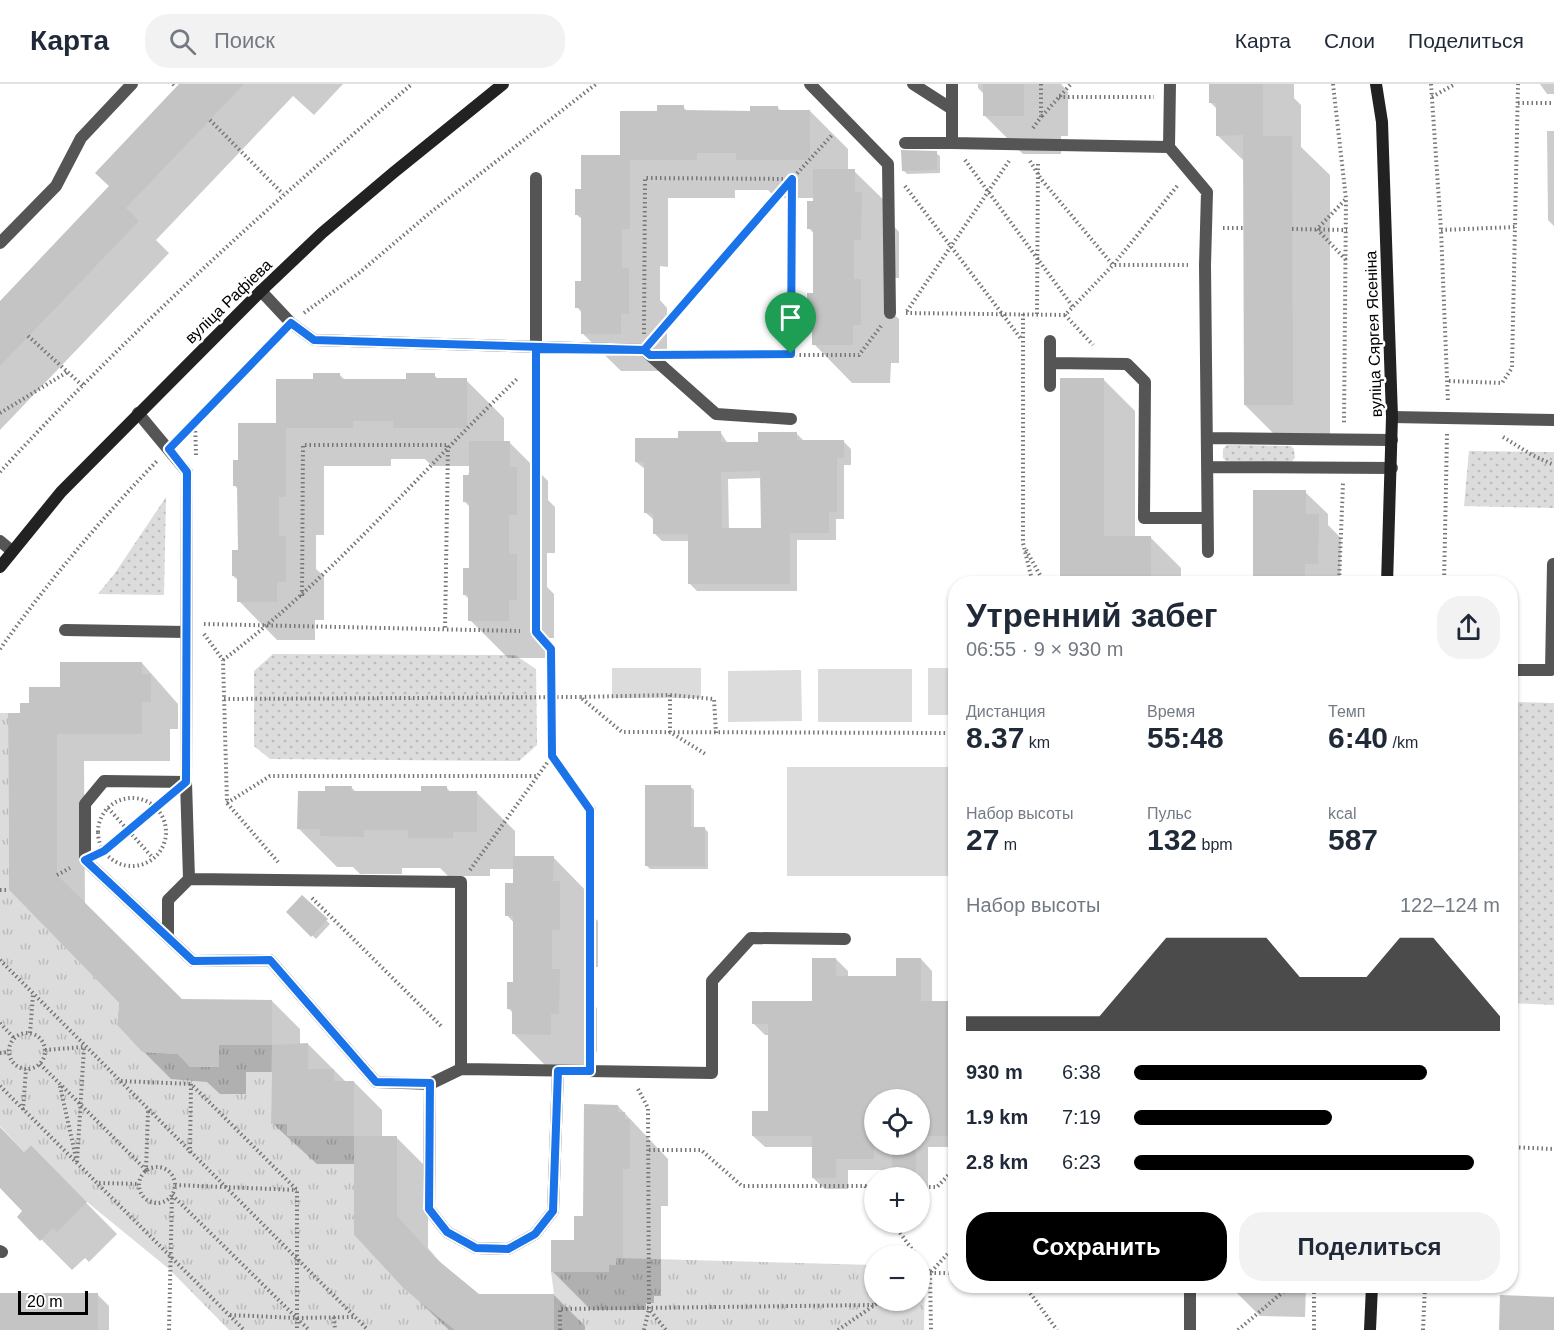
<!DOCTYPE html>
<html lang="ru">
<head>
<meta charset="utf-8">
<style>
	:root { --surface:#fff; --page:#f2f2f3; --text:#1f2937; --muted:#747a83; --line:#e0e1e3; --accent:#000 }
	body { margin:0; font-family:Helvetica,sans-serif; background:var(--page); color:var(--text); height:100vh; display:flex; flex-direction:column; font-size:22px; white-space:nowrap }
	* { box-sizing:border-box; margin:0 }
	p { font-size:20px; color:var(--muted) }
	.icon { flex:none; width:33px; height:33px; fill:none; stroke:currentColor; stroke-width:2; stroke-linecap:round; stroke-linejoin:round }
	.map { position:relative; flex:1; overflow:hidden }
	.panel { position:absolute; left:948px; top:492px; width:570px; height:717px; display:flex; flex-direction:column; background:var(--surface); border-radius:24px; box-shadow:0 2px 4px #0004 }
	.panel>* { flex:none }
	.tools { position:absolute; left:864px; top:1005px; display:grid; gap:12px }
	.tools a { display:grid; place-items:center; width:66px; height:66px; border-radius:50%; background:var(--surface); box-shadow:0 2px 4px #0004; font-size:30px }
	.scale { position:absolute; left:18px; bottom:15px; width:70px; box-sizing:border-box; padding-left:6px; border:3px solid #000; border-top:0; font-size:16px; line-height:21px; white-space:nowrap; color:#000; -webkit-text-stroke:4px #fff; paint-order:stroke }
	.pin { position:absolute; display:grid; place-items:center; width:51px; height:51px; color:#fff; margin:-62px -26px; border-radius:50% 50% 50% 0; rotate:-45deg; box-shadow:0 0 6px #0007 }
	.pin .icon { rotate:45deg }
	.round { display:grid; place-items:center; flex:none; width:63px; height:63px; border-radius:24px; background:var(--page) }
	.headline { display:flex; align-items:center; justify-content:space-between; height:102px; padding:0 18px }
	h1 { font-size:33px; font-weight:700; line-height:45px }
	.metrics { display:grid; grid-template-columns:repeat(3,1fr); gap:9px; height:102px; padding:6px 18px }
	.metrics div { display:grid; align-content:center }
	.metrics b { font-size:30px; font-weight:700 }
	.metrics small { font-size:16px; font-weight:400 }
	.metrics p { font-size:16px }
	.chart { height:168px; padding:12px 18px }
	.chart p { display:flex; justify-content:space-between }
	.chart svg { width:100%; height:108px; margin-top:6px; fill:var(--accent); opacity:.7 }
	.cta { display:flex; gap:12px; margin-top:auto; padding:12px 18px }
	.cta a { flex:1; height:69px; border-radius:24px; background:var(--accent); color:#fff; font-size:24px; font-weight:700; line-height:69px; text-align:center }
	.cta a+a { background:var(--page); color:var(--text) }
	ul { padding:0 18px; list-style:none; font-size:20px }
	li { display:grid; grid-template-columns:96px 72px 1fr; align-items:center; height:45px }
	li i { height:15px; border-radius:8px; background:var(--accent) }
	header { display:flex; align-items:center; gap:36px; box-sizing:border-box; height:84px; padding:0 30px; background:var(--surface); border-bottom:2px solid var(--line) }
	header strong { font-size:28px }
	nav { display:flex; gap:33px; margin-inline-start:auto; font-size:21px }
	.search { width:420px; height:54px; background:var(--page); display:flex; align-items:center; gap:15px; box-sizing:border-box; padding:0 21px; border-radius:24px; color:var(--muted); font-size:22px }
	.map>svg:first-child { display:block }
	.grass { fill:url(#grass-dots) }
	.park { fill:url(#park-tufts) }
	.pitch { fill:#dcdcdc }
	.shadow { fill:#0003; fill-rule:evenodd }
	.building { fill:#c4c4c4; fill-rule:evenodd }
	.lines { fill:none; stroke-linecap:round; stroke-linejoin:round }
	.path { stroke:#777; stroke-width:4; stroke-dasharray:1.5 3; stroke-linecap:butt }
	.lane { stroke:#555; stroke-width:12 }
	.secondary { stroke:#222; stroke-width:12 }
	.path-bridge { stroke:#777; stroke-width:4; stroke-dasharray:1.5 3; stroke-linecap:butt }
	.route-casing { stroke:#fff; stroke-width:12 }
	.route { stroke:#1a73e8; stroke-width:8 }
	.labels { text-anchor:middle; stroke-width:5; stroke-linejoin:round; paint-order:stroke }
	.street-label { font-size:16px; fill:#000; stroke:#fff }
</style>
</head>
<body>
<header>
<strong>Карта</strong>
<div class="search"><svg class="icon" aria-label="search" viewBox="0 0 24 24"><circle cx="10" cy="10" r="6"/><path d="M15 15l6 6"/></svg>Поиск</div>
<nav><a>Карта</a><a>Слои</a><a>Поделиться</a></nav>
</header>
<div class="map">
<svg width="1554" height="1246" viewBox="0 0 1554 1246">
	<defs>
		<pattern id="grass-dots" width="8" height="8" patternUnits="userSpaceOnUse" patternTransform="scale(1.5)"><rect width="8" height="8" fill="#dcdcdc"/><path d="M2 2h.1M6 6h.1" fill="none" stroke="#bbb" stroke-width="1.8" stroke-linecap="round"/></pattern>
		<pattern id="park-tufts" width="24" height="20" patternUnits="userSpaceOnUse" patternTransform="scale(1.5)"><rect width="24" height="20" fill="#dcdcdc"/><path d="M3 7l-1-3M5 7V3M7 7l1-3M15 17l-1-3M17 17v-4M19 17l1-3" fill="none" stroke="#bbb"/></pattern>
	</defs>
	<rect width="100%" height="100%" fill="#fff"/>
	<path class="grass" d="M1227 361 1291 362 1294 365 1295 374 1291 378 1226 377 1223 374V365Z
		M1469 367 1554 368V424L1464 422Z
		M166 413 164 511 98 510 115 489Z
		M273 570 515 571 536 585 537 661 519 677 270 675 254 662V587Z
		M1511 618 1554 619V921L1511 919Z"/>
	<path class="park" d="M0 629H8L9 806 119 919 117 941 142 968 178 970 190 983 219 961H272L271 1040H287V1052H354V1151L404 1205 455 1246H229L169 1185 87 1118 31 1061 24 1068 0 1042Z
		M616 1174 874 1181V1216H920V1182H925L924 1246H554V1210L551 1188H608L609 1181H616Z"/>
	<path class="pitch" d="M612 584H701V614H612Z
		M928 584H955L954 631H928Z
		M818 585H912V638H818Z
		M801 586 802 637 728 638V587Z
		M787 683H955V792H787Z"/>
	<path class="shadow" d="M181 0H343L314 31 293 12 156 156 169 169 0 346V219L111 102Z
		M978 0H1061L1068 8V52H1061V70H1023L985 32V11L978 4Z
		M1211 0H1294V14L1301 21V63L1330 91V359H1283L1245 321V78L1217 51V25L1211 19Z
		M1540 0H1554V10H1547Z
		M683 23 688 28H752L777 23 781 27H810L848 65V87H854L893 125V141L899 148V194H892L891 228 899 235V279H891L890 299H852L814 260V241L809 235 814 210V150L809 144 815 114H776L768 106H735V114H668V183L660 182V216L667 224V267H659V287H621L582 249V229L577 223 583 199V136L577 131 583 106 621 73 658 28Z
		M1547 47H1554V142L1548 136Z
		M936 69 940 72V89L907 90 903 86Z
		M340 291 345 296H408L434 291 439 296H466L504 334V359H510L548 397V416L555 423V469H547V503L554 510V554H546V574H508L470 536V516L464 510 470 485V423L464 417 470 382H432L425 375H391V382H324V451H316V485L324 492V536H315V556H277L239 517V497L233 492 239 467V406L235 402 239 377 278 341 315 297Z
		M1104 296 1135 327V453H1150L1181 484V500H1062Z
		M721 349 728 360H760L796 349 804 357H843L851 365V381H844V435H836V456H797V507H697L689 499V457H662L654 449V436L645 428V385L636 378 680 356ZM762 394V446H729L728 395Z
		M1305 408 1328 430V441L1341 454 1340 500H1254Z
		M142 579 178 620V645H170V677H84L85 820 181 917H272L300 945V961L308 960 346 998H354L382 1026V1054H397L428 1085V1164L445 1184 479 1211H554L585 1242V1246H449L405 1204 356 1080H317L272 1039 273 988H246V1010H220L207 998 171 995 143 967 121 918 10 805 22 630 31 620 62 605Z
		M690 702 694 706V744H704L708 748V785H650L646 781Z
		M351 703 357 709H422L447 704 451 709H477L515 747V773H553L591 812V830L598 837V883H590V917L597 924V968H589V988H552L514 950V930L508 924 514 899V839L507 831 515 800V785H490V792H448L440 784H402V790H360L353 783H337L299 745 326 709Z
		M302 813 330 840 316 855 288 828Z
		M836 875 848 887V893H898L921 875 932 887V919H956V1063H928V1105H920V1094H893V1086H848V1105H825L813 1094V1063H765L753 1052 769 1028V951H765L753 939 813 919ZM874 1016H920V1060H874Z
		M618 1022 668 1075V1122H661V1212H654V1219H646V1226H591L552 1187 576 1157Z
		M0 1046 24 1070 31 1063 117 1150 89 1178 85 1174 72 1186 19 1133 24 1127 0 1103Z
		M1230 1202H1306L1305 1233 1260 1232Z
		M0 1210H97L109 1222V1246H0Z"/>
	<path class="building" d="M179 0H244L126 124 139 137 0 282V217L109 102 95 89Z
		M983 0H1024V32H983Z
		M1209 0H1263V52H1292L1293 321H1244L1243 51 1216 52V19H1209Z
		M657 21H684V26L750 27V22H778V26H810V76H736V69H697V76H630V145H622V184H629V230H621V250H581V224H575V197H581V131H575V105H581V71H620V27H657Z
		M901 66 937 67V86L902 87Z
		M813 85H855V108H862L861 156H854V195H861V241H853V261H812V236H807V209H813V145H807V117H813Z
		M313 289H340V295H406V289H435V294H467V344H393V337H353V344H286V413H279V452H286V498H277V518H237V492H232V466H238L237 402H233V376H238V339H276V295H313Z
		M1060 294H1104V452H1151V500H1060Z
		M678 347H721V358H758V348H797V356H844V374H837V428H829V449H790V500H688V450H653V429H644V378H635V354H678ZM760 387 761 444H722L721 388Z
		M469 357H510V383H517V431H509V470H517V516H509V537H468V511H463V484H469V418H463V391H469Z
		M1253 406H1306V430H1319L1318 480H1305V500H1253Z
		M60 578H142V590H151V618H142V650H57V791L182 915 272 916V961H219V983H190L178 970 142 968 117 941 119 919 9 806 8 629H20V619H29V603H60Z
		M645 701H691V743H705V782H645Z
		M325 702H352L351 707H421V702H447V707H477V748H453V754H408V746H364V753L320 752V745H297L298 707H325Z
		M513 772H554L553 797H560V846H552V885H560L559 930H551V951L512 950V925H507V898H513V832H505V799H513Z
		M302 811 328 835 311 853 286 828Z
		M812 874H836V892H896V874H921V917H956V1052H920V1016H874V1075H836V1094H812V1052H752V1027H768V940H752V917H812Z
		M308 959V985H334V997H354V1052H287V1040H271L272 961Z
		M584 1020 618 1021V1028H625V1035H630V1085H623V1174H616V1181H609V1188H551V1156H574V1132H583Z
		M0 1043 24 1068 31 1061 87 1118 57 1148 53 1144 40 1157 17 1133 22 1127 0 1104Z
		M354 1052H397V1132L434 1173 479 1210H554V1246H455L404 1205 354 1151Z
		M892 1060H916V1094H892Z
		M0 1209H98V1246H0Z
		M1500 1211 1554 1213V1246H1499Z"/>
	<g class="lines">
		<path class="path" d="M173 0 176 3
			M1333 0 1346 115 1344 340
			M1431 0 1441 146 1448 319
			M1059 13H1154
			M1432 13 1455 0
			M1518 19H1554
			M1042 32 1071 0
			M210 36 283 110
			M1033 44 1041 33V0
			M965 76 1073 223
			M1030 77 1041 95 1113 181H1188
			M905 102 1022 256
			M1345 116 1317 145 1346 176
			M1223 144H1243
			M1292 145 1347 146
			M1441 146 1515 143 1518 0
			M907 227 1009 77
			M304 229 359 189 431 128 596 0
			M906 229 1065 231 1113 181 1178 101
			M1023 230V459L1033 500
			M1037 230 1038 78
			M1065 231 1093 261
			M644 250 645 94 792 95 833 50
			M28 252 83 302
			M655 253 792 95
			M791 270 792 96
			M678 271H859L881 242
			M1449 297 1502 299 1512 284 1515 143
			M0 329 69 287
			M195 338 196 371
			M1503 353 1532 371 1554 381
			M179 355 280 250
			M0 388C128 249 268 122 412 0
			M1026 466 1045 500
			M1339 500 1343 399
			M1444 500 1447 350
			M302 512 303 361H448L445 546
			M204 540 520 547
			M204 550 223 576 227 719 278 778
			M546 559 551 565V587
			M0 565C48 498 100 436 157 377
			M223 576C331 495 420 388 517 295
			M670 611V648L707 671
			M224 615 580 613
			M553 638 552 672 581 712
			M716 649 714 615 670 611 580 613 622 648 956 649
			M98 748a34 34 0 1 1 68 0a34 34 0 1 1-68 0Z
			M227 719 270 692H537
			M108 724 153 774
			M104 768 164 716
			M470 786 552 672
			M57 791 70 784
			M0 806H9
			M312 814 443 944
			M0 876 368 1246
			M0 939 14 954
			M30 949 33 911
			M9 967a18 18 0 1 1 36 0a18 18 0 1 1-36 0Z
			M45 966 84 963 77 1079
			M0 969 8 968
			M40 980 146 1086 148 1027
			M121 997 191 1000
			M0 1002 244 1246
			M60 1002 76 1074
			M638 1005 648 1024 649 1225 666 1246
			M23 1026 26 985
			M1510 1063 1554 1065
			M649 1066H701L742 1102H874
			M190 1069 191 1000 297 1106V1246
			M139 1101a18 18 0 1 1 36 0a18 18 0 1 1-36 0Z
			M99 1099 139 1100
			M175 1101 297 1106
			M865 1102 874 1115
			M920 1103H937L956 1083
			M172 1111 309 1246
			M892 1138 917 1172
			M920 1175 930 1189 931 1246
			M930 1189H956
			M920 1195 930 1189 956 1161
			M1025 1202 1057 1246
			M230 1231 297 1234 354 1233
			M334 1233 335 1246
			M169 1246 172 1112
			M560 1246V1225L874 1221
			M644 1246 649 1225
			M838 1246 882 1216
			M1238 1246 1290 1202
			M1314 1246V1202
			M1423 1246 1425 1202"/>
		<path class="lane" d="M810 0 888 80 890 229
			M913 0 952 25
			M952 0V59L1169 63
			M1170 0 1169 63 1207 108 1205 181 1208 468
			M905 59H952
			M536 94V548
			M0 159 56 102 81 54 132 0
			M261 207 291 239 314 256 644 266 716 330 791 335
			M1050 257V302
			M1050 279 1127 280 1145 298 1144 434H1206
			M138 329 187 388 186 698 189 795 461 798V985
			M1392 333 1554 336
			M1207 354 1392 356
			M1207 383 1392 384
			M0 457 12 467
			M65 546 186 548
			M1510 586H1551L1553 480
			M186 698 104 697 85 720V776L193 877 270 876 376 998 430 1000 461 985 712 989V897L751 854 845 855
			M168 853V816L189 795
			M590 987V726
			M430 1000 429 1125 447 1148 476 1164 508 1165 535 1150 553 1127 558 987
			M0 1167 2 1168
			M1190 1202V1246"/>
		<path class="secondary" d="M1376 0 1382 38 1392 333 1387 500
			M0 483 61 408 261 207 322 149 393 89 503 0
			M1370 1246 1372 1202"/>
		<path class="path-bridge" d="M551 587 553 638"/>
	</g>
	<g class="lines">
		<defs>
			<path id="route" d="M791 270 650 271 644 266 314 256 291 239 169 365 187 388 186 698 104 767 85 776 193 877 270 876 376 998 430 999 429 1125 447 1148 476 1164 508 1165 535 1150 553 1127 558 987H590V726L552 672 551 565 536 548V265L644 266 792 95 791 270"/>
		</defs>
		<use href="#route" class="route-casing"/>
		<use href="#route" class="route"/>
	</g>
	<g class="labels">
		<g class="street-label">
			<text transform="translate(228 217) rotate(-44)" y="6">вуліца Рафіева</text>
			<text transform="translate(1373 250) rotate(-92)" y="6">вуліца Сяргея Ясеніна</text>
		</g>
	</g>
</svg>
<div class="tools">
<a><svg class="icon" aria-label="locate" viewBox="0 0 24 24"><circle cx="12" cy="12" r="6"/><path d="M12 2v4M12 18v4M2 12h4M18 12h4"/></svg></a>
<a>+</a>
<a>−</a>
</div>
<div class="scale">20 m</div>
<div class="pin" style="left:791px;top:270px;background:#1e9e55"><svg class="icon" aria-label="arrive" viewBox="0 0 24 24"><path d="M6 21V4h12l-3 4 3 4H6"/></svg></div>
<section class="panel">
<div class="headline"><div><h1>Утренний забег</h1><p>06:55 · 9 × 930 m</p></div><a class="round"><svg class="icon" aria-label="share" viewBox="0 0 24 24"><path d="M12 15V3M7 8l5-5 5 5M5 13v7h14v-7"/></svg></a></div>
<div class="metrics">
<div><p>Дистанция</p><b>8.37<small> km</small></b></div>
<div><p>Время</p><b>55:48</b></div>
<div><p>Темп</p><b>6:40<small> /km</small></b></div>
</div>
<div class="metrics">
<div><p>Набор высоты</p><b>27<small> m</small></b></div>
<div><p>Пульс</p><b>132<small> bpm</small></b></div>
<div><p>kcal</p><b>587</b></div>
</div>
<div class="chart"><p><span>Набор высоты</span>122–124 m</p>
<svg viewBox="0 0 160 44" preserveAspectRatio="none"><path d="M0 44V38L10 38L20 38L30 38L40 38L50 22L60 6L70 6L80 6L90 6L100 22L110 22L120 22L130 6L140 6L150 22L160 38V44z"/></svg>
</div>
<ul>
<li><b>930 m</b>6:38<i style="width:80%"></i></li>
<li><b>1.9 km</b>7:19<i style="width:54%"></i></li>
<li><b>2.8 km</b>6:23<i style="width:93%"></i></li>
</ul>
<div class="cta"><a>Сохранить</a><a>Поделиться</a></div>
</section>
</div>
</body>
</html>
